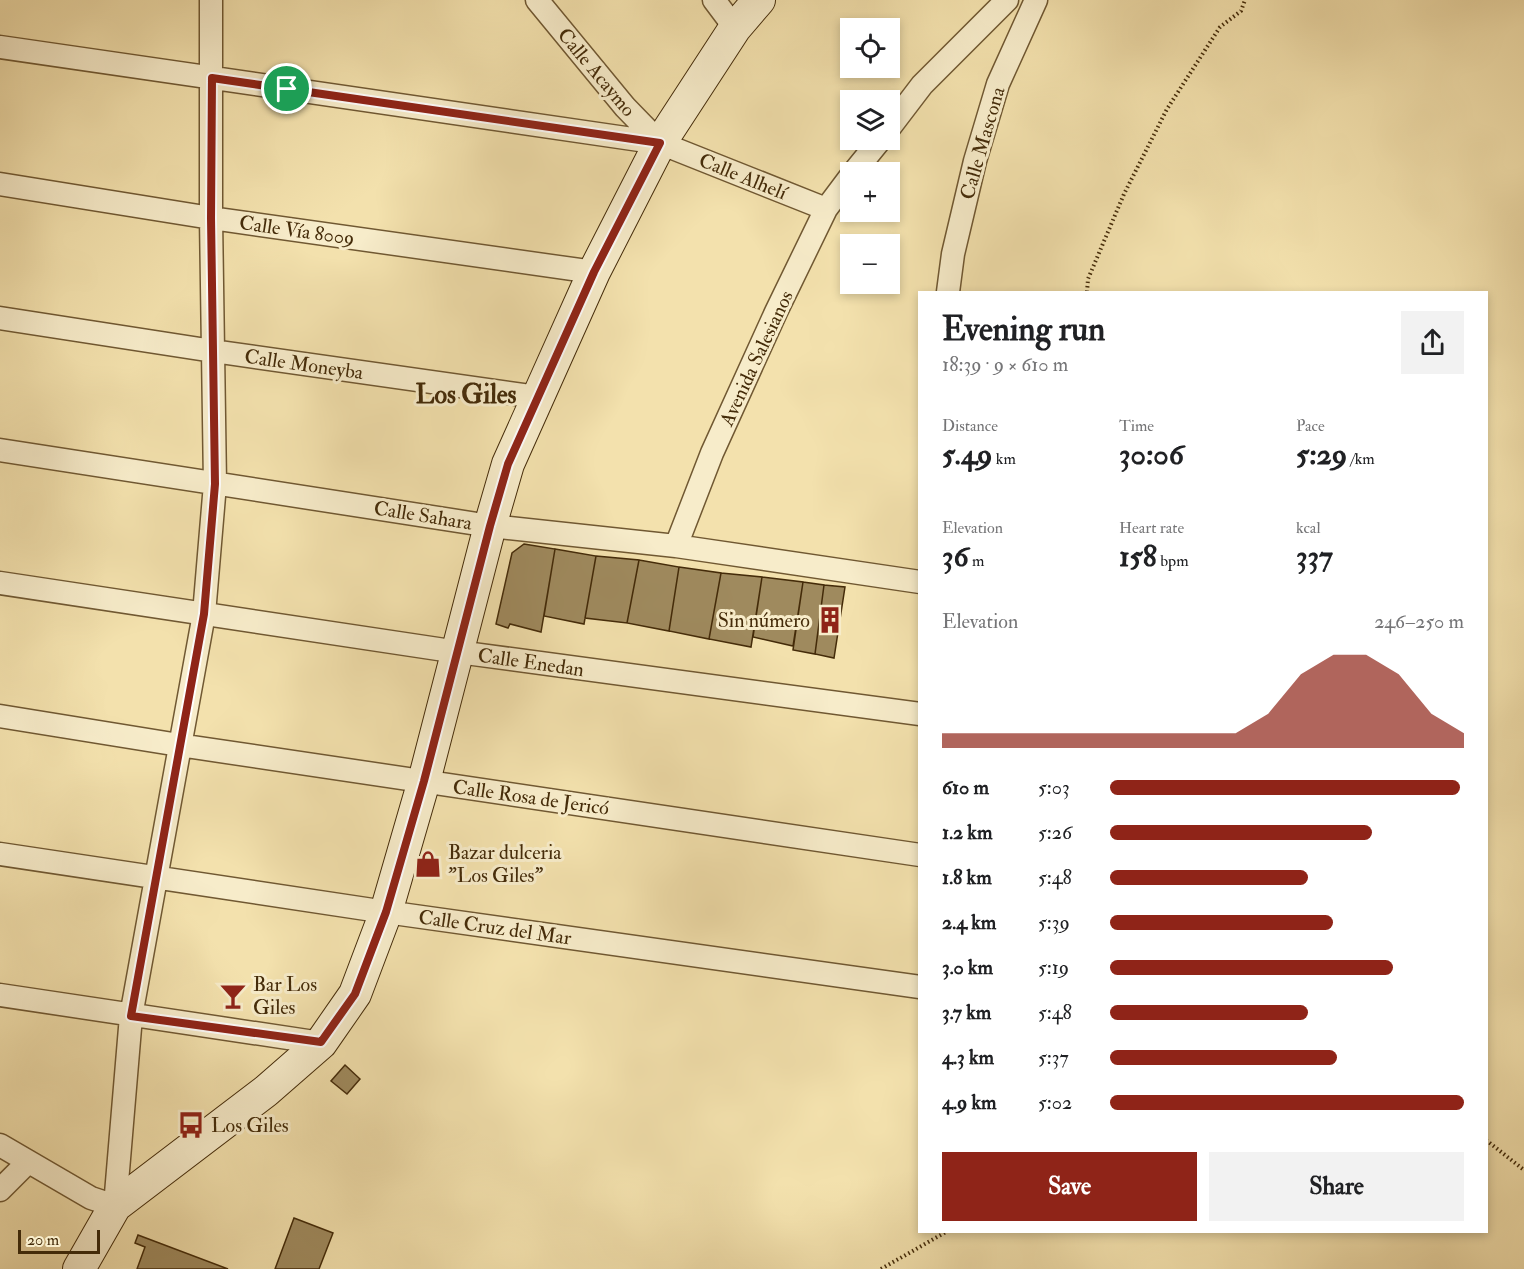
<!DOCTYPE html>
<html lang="en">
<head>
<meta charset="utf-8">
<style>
	:root { --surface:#fff; --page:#f2f2f2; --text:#202124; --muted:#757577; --accent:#8f2418 }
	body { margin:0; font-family:"IM FELL Double Pica",serif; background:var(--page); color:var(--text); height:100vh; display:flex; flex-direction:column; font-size:22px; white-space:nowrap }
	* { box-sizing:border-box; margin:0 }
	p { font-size:20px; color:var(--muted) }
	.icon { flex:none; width:33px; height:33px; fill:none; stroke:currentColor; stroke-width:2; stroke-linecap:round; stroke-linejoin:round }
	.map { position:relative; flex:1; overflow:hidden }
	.sheet { position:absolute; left:918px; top:291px; width:570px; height:942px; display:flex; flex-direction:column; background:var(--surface); border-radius:0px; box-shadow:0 3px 9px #0003 }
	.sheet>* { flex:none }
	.fabs { position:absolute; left:840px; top:18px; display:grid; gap:12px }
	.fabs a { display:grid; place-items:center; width:60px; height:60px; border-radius:0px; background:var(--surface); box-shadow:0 3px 9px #0003; font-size:30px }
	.scale { position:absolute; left:18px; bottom:15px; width:82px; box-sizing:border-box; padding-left:6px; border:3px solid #442b09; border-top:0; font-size:16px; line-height:21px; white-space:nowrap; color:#442b09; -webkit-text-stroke:4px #f7ecca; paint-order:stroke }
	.pin { position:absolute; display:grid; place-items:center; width:51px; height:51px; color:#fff; margin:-26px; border:3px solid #fff; border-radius:50%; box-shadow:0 2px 6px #0007 }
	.round { display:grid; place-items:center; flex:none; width:63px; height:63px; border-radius:0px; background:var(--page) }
	.summary { display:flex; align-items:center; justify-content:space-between; height:102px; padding:0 24px }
	h1 { font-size:33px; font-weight:800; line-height:45px }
	.metrics { display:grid; grid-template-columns:repeat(3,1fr); gap:9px; height:102px; padding:6px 24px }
	.metrics div { display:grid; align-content:center }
	.metrics b { font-size:30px; font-weight:800 }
	.metrics small { font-size:16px; font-weight:400 }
	.metrics p { font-size:16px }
	.chart { height:168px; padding:12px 24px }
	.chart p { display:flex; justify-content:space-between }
	.chart svg { width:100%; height:108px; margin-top:6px; fill:var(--accent); opacity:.7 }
	.button { display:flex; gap:12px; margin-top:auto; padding:12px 24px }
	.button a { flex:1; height:69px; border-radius:0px; background:var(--accent); color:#fff; font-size:24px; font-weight:800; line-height:69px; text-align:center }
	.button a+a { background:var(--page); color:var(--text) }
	ul { padding:0 24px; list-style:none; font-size:20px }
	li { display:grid; grid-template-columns:96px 72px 1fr; align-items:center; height:45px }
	li i { height:15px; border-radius:8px; background:var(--accent) }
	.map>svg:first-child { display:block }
	.building { fill:#9f8a5e; stroke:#442b09; stroke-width:1.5 }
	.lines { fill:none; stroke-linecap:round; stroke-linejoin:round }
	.street-casing { stroke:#705832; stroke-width:25 }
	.secondary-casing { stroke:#442b09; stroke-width:34 }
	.path { stroke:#442b09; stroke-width:4; stroke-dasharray:1.5 3; stroke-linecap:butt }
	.street { stroke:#f7ecca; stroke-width:22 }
	.secondary { stroke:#f7ecca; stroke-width:32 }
	.route-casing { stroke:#fff; stroke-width:12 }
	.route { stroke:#8f2418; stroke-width:8 }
	.labels { text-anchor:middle; stroke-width:6; stroke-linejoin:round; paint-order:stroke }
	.street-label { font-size:20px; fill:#442b09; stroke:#f7ecca }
	.poi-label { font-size:20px; fill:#442b09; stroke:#f7ecca; text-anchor:start }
	.district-label { font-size:26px; font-weight:bold; fill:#442b09; stroke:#f7ecca }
</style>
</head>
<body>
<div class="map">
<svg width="1524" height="1269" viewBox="0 0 1524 1269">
	<rect width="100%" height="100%" fill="#f3e1ad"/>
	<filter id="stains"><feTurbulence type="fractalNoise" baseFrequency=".00333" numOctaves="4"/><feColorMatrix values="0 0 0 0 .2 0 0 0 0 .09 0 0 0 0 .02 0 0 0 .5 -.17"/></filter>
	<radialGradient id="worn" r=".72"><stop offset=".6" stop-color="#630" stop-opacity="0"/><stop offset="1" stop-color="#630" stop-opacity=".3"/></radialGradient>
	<path class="building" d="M524 544 555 549 541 632 510 624 508 628 496 624 512 553Z
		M555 549 596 556 584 624 544 616Z
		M596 556 639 560 627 623 585 618Z
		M639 560 679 567 669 631 627 623Z
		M679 567 721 573 709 639 669 631Z
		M721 573 762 577 751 647 709 639Z
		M762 577 803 582 793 646 753 637Z
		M803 582 824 585 815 654 793 650Z
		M824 585 845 587 834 658 815 654Z
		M345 1065 360 1079 347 1094 331 1081Z
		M294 1218 333 1233 319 1269H275Z
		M138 1235 228 1269H137L145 1247 135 1243Z"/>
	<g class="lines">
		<defs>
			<path id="street" d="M537 0 625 107 660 143
				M714 0 735 28
				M0 47 660 143 826 209
				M890 127 922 85 1007 0
				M854 172 880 140
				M0 184 211 218 594 272
				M948 292 953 254 975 161 998 84 1036 0
				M0 318 213 351 537 397
				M0 450 490 526 676 546 920 582
				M676 546 712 453 776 312 826 209 850 177
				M0 583 458 652 920 714
				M0 716 179 745 920 855
				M0 854 386 912 920 987
				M0 995 321 1043
				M0 1145 91 1198 115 1206 131 1016 204 614 215 484 211 218V0
				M0 1190 28 1162"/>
			<path id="secondary" d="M79 1269 115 1206 266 1091 321 1043 355 994 386 912 424 781 490 526 508 464 594 272 660 143 735 28 759 0"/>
		</defs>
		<use href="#street" class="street-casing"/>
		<use href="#secondary" class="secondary-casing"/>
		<path class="path" d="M1087 292 1088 279 1124 194 1167 109 1220 27 1241 11 1245 0
			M1486 1140 1524 1170
			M881 1269 946 1232"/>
		<use href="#street" class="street"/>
		<use href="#secondary" class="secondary"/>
	</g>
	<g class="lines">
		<defs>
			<path id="route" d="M212 78 660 143 594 272 508 464 490 526 424 781 386 912 355 994 321 1042 131 1016 204 614 215 484 211 218Z"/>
		</defs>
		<use href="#route" class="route-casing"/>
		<use href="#route" class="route"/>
	</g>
	<defs>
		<symbol id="building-bare" viewBox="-9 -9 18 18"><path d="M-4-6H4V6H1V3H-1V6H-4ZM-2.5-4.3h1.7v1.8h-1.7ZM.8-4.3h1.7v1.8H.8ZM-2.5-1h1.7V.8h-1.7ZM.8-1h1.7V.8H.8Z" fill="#8f2418" stroke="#f7ecca" stroke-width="2.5" paint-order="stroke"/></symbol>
		<symbol id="shop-bare" viewBox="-9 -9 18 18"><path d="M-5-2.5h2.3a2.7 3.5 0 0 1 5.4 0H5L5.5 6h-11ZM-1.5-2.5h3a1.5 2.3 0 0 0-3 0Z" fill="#8f2418" stroke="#f7ecca" stroke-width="2.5" paint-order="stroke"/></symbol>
		<symbol id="bar-bare" viewBox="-9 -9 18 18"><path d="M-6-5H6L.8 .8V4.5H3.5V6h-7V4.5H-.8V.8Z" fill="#8f2418" stroke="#f7ecca" stroke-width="2.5" paint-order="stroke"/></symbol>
		<symbol id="bus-bare" viewBox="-9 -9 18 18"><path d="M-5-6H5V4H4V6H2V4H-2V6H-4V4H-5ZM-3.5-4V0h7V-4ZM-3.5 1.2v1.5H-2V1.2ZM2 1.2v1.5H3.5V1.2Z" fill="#8f2418" stroke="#f7ecca" stroke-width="2.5" paint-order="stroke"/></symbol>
	</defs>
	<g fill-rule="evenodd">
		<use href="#building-bare" x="811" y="601" width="38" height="38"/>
		<use href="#shop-bare" x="409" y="845" width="38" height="38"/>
		<use href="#bar-bare" x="214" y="977" width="38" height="38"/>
		<use href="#bus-bare" x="172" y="1106" width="38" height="38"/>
	</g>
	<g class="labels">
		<g class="street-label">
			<text transform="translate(597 72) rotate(50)" y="7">Calle Acaymo</text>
			<text transform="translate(982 143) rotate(-74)" y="7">Calle Mascona</text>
			<text transform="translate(743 176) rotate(22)" y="7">Calle Alhelí</text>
			<text transform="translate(297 230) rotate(8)" y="7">Calle Vía 8009</text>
			<text transform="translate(756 358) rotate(-65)" y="7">Avenida Salesianos</text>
			<text transform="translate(304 364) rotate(8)" y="7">Calle Moneyba</text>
			<text transform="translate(423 515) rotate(9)" y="7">Calle Sahara</text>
			<text transform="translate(531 662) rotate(8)" y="7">Calle Enedan</text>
			<text transform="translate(531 797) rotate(8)" y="7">Calle Rosa de Jericó</text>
			<text transform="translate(495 927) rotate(8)" y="7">Calle Cruz del Mar</text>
		</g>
		<g class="poi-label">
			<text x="810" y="627" text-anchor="end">Sin número</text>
			<text x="448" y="859">Bazar dulceria<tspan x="448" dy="23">"Los Giles"</tspan></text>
			<text x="253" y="991">Bar Los<tspan x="253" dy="23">Giles</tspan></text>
			<text x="211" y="1132">Los Giles</text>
		</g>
		<g class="district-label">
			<text x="466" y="403">Los Giles</text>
		</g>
	</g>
	<rect width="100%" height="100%" filter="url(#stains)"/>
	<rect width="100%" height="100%" fill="url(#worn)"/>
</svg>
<div class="fabs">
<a><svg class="icon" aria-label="locate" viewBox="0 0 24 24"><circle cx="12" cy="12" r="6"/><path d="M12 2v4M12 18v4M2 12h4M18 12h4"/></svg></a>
<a><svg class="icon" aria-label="layers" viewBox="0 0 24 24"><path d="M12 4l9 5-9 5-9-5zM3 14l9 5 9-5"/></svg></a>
<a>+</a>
<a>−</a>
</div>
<div class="scale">20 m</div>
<div class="pin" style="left:287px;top:89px;background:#1e9e55"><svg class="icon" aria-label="arrive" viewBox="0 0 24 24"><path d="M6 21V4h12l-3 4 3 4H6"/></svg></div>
<section class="sheet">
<div class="summary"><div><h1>Evening run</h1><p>18:39 · 9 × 610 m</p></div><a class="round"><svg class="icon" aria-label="share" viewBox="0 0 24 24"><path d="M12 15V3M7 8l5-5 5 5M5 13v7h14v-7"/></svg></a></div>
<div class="metrics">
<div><p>Distance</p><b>5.49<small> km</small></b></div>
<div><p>Time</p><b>30:06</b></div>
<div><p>Pace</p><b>5:29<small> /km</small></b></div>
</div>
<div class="metrics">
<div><p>Elevation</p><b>36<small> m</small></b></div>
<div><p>Heart rate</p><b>158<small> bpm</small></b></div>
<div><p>kcal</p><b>337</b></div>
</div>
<div class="chart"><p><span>Elevation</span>246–250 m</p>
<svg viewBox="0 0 160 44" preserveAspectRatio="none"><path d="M0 44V38L10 38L20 38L30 38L40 38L50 38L60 38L70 38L80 38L90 38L100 30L110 14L120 6L130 6L140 14L150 30L160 38V44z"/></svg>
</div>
<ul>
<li><b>610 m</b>5:03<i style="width:99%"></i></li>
<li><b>1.2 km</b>5:26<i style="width:74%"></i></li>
<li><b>1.8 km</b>5:48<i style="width:56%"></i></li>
<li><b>2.4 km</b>5:39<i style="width:63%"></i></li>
<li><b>3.0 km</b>5:19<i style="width:80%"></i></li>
<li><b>3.7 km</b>5:48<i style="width:56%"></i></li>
<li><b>4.3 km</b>5:37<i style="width:64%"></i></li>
<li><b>4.9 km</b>5:02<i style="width:100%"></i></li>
</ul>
<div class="button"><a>Save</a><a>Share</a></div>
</section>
</div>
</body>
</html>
